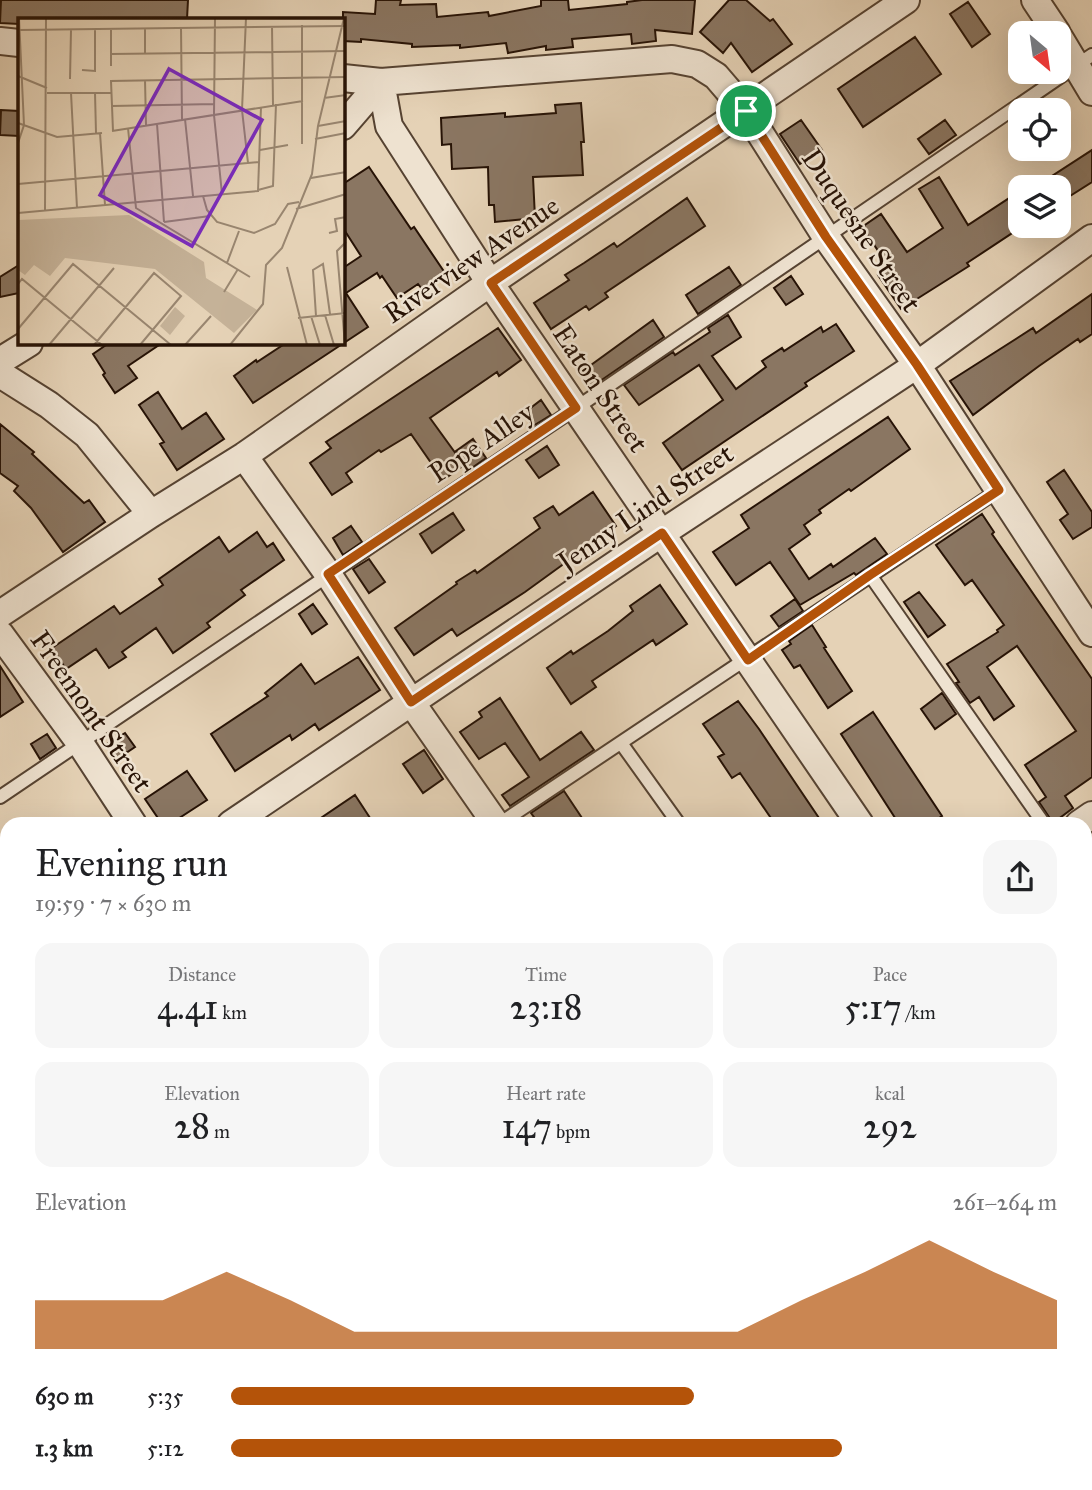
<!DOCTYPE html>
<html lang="en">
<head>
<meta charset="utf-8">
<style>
	:root { --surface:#fff; --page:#f6f6f6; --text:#202124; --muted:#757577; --accent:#b45309 }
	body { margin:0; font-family:"IM FELL Great Primer",serif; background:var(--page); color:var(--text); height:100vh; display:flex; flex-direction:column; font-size:26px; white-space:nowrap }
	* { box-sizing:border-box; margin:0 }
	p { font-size:23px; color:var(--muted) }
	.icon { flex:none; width:38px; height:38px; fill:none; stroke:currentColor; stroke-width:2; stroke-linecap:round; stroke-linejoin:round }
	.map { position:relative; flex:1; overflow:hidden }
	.side { position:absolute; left:0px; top:817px; width:1092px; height:674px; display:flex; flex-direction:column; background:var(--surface); border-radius:21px 21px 0 0; box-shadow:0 7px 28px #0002 }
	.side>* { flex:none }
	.needle { width:46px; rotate:151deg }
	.controls { position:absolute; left:1008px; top:21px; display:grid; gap:14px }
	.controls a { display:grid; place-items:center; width:63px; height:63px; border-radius:14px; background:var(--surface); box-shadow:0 7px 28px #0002; font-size:35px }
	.pin { position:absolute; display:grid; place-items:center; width:60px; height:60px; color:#fff; margin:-30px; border:4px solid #fff; border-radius:50%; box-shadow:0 2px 7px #0007 }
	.round { display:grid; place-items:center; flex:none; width:74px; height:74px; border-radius:21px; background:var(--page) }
	.summary { display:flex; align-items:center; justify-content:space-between; height:119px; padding:0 35px }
	h1 { font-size:38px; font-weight:600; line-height:52px }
	.stats { display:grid; grid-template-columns:repeat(3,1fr); gap:10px; height:119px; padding:7px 35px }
	.stats div { display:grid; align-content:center; border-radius:18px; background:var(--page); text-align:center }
	.stats b { font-size:35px; font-weight:600 }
	.stats small { font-size:19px; font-weight:400 }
	.stats p { font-size:19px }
	.chart { height:196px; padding:14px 35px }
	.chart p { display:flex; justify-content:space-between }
	.chart svg { width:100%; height:126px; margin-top:7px; fill:var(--accent); opacity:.7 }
	ul { padding:0 35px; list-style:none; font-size:23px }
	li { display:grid; grid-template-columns:112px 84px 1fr; align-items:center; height:52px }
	li i { height:18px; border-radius:9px; background:var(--accent) }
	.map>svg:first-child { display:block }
	.building { fill:#8a7662; stroke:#271306; stroke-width:2 }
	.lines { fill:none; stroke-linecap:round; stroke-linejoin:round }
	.service-casing { stroke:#564332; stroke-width:16 }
	.minor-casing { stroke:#564332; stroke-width:30 }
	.service { stroke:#eee2d0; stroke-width:12 }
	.minor { stroke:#eee2d0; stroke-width:26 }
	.route-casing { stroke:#fff; stroke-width:14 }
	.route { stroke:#b45309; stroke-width:9 }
	.labels { text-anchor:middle; stroke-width:5; stroke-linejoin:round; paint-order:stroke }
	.street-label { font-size:28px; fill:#271306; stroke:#eee2d0 }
	.inset-road { fill:none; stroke:#998670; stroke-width:2 }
	.view { fill:#7b2cbf; fill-opacity:0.15; stroke:#7b2cbf; stroke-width:3.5 }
	.inset-edge { fill:none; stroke:#271306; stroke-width:3.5 }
</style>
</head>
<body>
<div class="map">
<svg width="1092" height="1490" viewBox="0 0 1092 1490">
	<rect width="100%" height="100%" fill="#e5d2b6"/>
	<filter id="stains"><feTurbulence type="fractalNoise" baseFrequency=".00286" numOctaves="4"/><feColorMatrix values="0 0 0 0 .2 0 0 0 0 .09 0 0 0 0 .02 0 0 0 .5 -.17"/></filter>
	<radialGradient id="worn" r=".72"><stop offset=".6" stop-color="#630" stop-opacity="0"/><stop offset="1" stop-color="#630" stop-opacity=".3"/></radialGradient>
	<path class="building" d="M1 0H188L187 19H19V24L0 23Z
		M376 0H401L400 5 436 4 437 17 488 12 489 16 541 6V0H568L569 10 627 4V2L642 0H695L692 34 655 30 656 41 632 44 631 34 572 39 573 47 546 50V46L508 53 506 43 460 48V45L412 47V44L361 39V42L343 41V12L375 14Z
		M729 0H746L770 21 773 19 792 44 752 72 731 43 723 53 700 32Z
		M968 2 990 34 972 47 950 14Z
		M915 37 941 74 863 127 838 89Z
		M581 103 584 142H581L583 175 533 177 535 218 495 222 494 205H489L488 167 452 169 451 144 442 145 441 118 505 113V117L556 113 555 105Z
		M1 110 19 111V136L0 135Z
		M801 120 822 150 800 164 780 134Z
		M945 120 956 135 929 154 918 139Z
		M1092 150V182L1059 203V187H1035Z
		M369 167 411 229 414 227 445 273 422 289 418 284 397 298 382 276 380 278 377 273 346 293 368 327 253 403 234 376 256 360 257 362 286 343H343V268L361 256 343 228V184Z
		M939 177 968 225 1020 191V228L967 263 969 266 901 309 878 275 889 267 862 227 881 214 907 252 943 228 919 189Z
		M687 198 705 226 605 293 608 297 589 310 586 306 551 329 534 303 569 280 565 275 584 263 614 243 617 247Z
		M19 265V293L0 297V277Z
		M729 267 741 285 698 314 686 295Z
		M791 276 803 294 786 305 774 288Z
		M1092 294V334L1080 342 1078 339 1039 366 973 415 950 381 1033 328 1036 333Z
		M728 315 741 337 712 356 736 389 766 367 762 361 782 348 784 351 821 327 823 332 836 324 854 351 805 383 807 386 682 470 663 443 723 400 699 365 639 405 624 385 673 352 675 355 710 332 708 328Z
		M653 320 664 337 590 388 580 373Z
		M498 328 521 360 499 376 497 372 430 418 464 465 443 480 411 434 381 452 379 450 346 473 352 482 332 495 310 463 331 448 326 442Z
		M109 343H162L128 366 137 378 115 393 103 375 105 373 93 354Z
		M158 392 182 429 206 413 224 439 177 470 160 444 164 442 139 405Z
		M541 400 551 415 533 426 524 413Z
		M888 417 910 449 851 491 849 489 819 510 821 513 804 525 810 534 789 549 809 579 831 564 833 567 875 538 887 554 856 575 854 573 800 605 770 562 736 585 713 552 749 528 741 515Z
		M0 424 34 452 32 454 84 503 89 500 105 522 63 552 31 508 14 491 18 486 0 473Z
		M473 439 486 458 469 470 456 451Z
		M547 446 559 465 539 478 526 460Z
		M1064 470 1092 512V527L1073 539 1060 520 1068 514 1047 482Z
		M593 492 616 526 525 592 457 636 452 629 414 655 395 628 457 584 456 582 475 570 477 573 540 528 534 518 553 506 559 515Z
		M453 513 464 530 432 553 420 534Z
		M982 514 994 532 992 534 1092 679V777L1065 796 1073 808 1053 823 1039 802 1046 797 1025 765 1076 731 1017 646 987 667 1014 706 994 720 979 697 970 703 956 683 959 682 947 664 998 632 997 630 1004 625 972 580 965 585 936 545Z
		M351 526 362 542 343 555 333 538Z
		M257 532 267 547 273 543 284 560 241 590 245 595 207 623 210 627 173 653 156 628 122 652 126 657 109 668 96 649 66 669 52 648 114 606 120 614 163 585 159 579 219 537 229 552Z
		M369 559 385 582 369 593 353 569Z
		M660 585 687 624 656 645 653 640 592 681 596 687 571 704 547 668 571 651 573 654 608 631 633 611 630 606Z
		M919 592 945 625 928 637 904 602Z
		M795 599 803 611 779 627 771 616Z
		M313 604 327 624 312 634 299 614Z
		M812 625 826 647 824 648 852 691 828 708 800 665 794 668 782 650 791 644 789 641Z
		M358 657 380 690 319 730 315 724 292 740 290 735 235 771 211 734 268 696 265 693 301 664 315 684Z
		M0 666 23 702 0 717Z
		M942 693 956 714 935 729 921 709Z
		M500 698 540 760 581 732 594 750 510 806 502 795 529 777 505 743 479 759 460 732 482 717 479 712Z
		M738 701 759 729 823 824H775L740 773 732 778 718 757 724 754 703 724Z
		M873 712 942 816 930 824H899L841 734Z
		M125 733 135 747 117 759 107 744Z
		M47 734 56 748 40 759 31 744Z
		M424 750 443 779 423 793 403 764Z
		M187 771 207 800 170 824H162L145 799Z
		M564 791 586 824H539L531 813Z
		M355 795 374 824H312Z"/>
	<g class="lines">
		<defs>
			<path id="service" d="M870 575 1044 824
				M621 743 679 824
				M0 797 576 408 1092 55
				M499 824 999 490
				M1085 1220 1092 1216
				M379 1484 382 1490
				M618 1490 628 1484"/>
			<path id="minor" d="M1035 0 1057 33
				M1059 37 1092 92
				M0 41 19 43
				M343 78 381 82 672 59 697 64 716 76 746 111 826 237 917 365 1092 633
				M381 82 389 126 490 283 860 824
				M343 126 381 82
				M0 361 29 343
				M0 374 49 405 87 435 151 514
				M244 456 328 574 411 702 496 824
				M0 614 151 514 244 456 490 283 906 0
				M0 634 80 743 133 824
				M231 824 662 533 917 365 1092 238
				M1079 824 1092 815
				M0 980 7 975
				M1085 981 1092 994
				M1085 1063 1092 1059
				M0 1156 7 1166
				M1085 1373 1092 1369
				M0 1462 7 1475
				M550 1484 554 1490
				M946 1484 949 1490
				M221 1490 228 1484
				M880 1490 891 1484"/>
		</defs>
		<use href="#service" class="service-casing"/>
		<use href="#minor" class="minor-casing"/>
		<use href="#service" class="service"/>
		<use href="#minor" class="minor"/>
	</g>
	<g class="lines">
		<defs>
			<path id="route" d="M746 111 826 237 917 365 999 490 870 575 748 660 662 533 411 702 328 574 576 408 491 283Z"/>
		</defs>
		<use href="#route" class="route-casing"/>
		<use href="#route" class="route"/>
	</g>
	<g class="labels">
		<g class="street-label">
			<text transform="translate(862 230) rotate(56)" y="10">Duquesne Street</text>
			<text transform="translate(471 259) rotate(-34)" y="10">Riverview Avenue</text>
			<text transform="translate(601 388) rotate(56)" y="10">Eaton Street</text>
			<text transform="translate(481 442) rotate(-34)" y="10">Pope Alley</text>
			<text transform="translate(645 507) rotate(-34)" y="10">Jenny Lind Street</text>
			<text transform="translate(92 711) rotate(55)" y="10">Freemont Street</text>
		</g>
	</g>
	<g transform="translate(18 18)">
		<rect width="327" height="327" fill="#e5d2b6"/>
		<path d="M111 197 186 244 188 260 239 292 216 315 137 251 47 240 32 258 16 247 7 257 0 252V202ZM157 289 167 298 152 317 142 308Z" fill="#c5b298"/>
		<path class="inset-road" d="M197 0 196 97 204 176M228 0 224 92 230 145M254 8 255 87M163 9 164 102M127 10V36M93 11V48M1 12 327 8M93 36 328 33M64 52 77 53V11M0 58 29 70M52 61 53 12M127 62 128 107M29 75H93M53 75 59 190M77 75 78 115M306 80 328 77M94 88 197 86M167 101 175 178M0 105 39 119 84 115M139 106 146 204M300 108 328 103M110 110 118 190 232 259M94 113 285 83M95 113 93 63 328 59M82 115 87 187M297 121 328 115M0 125 6 107 1 0M284 126V7M242 132 270 127M293 160 328 154M0 166 241 144M240 172 255 168 258 86M185 178 189 192 199 204 236 215 257 206 270 186 281 184M278 191 328 176M27 192 28 0M0 195 240 173 243 89M146 204 192 198M311 215 319 213 317 201 328 199M209 245 221 213M269 249 289 327M0 266 4 261 84 327M206 274 220 251M307 297 316 327M293 298 302 327M298 298 295 252 305 246 312 296M280 300 328 295M0 311 55 246 153 327M31 327 96 250M76 327 136 255 163 278 122 327M167 327 193 298M212 327 245 286 248 247 264 230 294 156 300 108 326 0M327 327 319 233 328 224"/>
		<path class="view" d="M151 51 244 102 174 228 82 177Z"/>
		<rect width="327" height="327" class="inset-edge"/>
	</g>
	<rect width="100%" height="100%" filter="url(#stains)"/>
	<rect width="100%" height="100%" fill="url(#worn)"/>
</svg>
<div class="controls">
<a><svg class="needle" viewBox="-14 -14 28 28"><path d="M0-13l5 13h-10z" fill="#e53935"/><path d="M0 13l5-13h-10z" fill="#757577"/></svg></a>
<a><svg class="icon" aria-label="locate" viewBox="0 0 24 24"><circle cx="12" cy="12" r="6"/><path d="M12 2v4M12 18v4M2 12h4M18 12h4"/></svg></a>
<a><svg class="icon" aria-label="layers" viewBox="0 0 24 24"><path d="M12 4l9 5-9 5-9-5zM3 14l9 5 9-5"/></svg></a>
</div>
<div class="pin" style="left:746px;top:111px;background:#1e9e55"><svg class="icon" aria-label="arrive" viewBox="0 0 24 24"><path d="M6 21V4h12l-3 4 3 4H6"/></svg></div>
<section class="side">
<div class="summary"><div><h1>Evening run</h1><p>19:59 · 7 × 630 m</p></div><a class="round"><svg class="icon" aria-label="share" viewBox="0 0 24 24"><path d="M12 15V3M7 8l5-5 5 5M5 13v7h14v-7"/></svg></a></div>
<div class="stats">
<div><p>Distance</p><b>4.41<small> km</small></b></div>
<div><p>Time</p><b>23:18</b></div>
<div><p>Pace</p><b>5:17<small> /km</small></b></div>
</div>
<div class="stats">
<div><p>Elevation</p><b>28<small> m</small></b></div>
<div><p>Heart rate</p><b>147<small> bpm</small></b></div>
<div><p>kcal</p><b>292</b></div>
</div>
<div class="chart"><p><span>Elevation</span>261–264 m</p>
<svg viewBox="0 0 160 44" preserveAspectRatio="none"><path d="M0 44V27L10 27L20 27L30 17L40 27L50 38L60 38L70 38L80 38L90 38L100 38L110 38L120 27L130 17L140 6L150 17L160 27V44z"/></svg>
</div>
<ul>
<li><b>630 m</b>5:35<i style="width:56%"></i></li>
<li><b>1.3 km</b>5:12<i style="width:74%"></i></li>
</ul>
</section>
</div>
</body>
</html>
